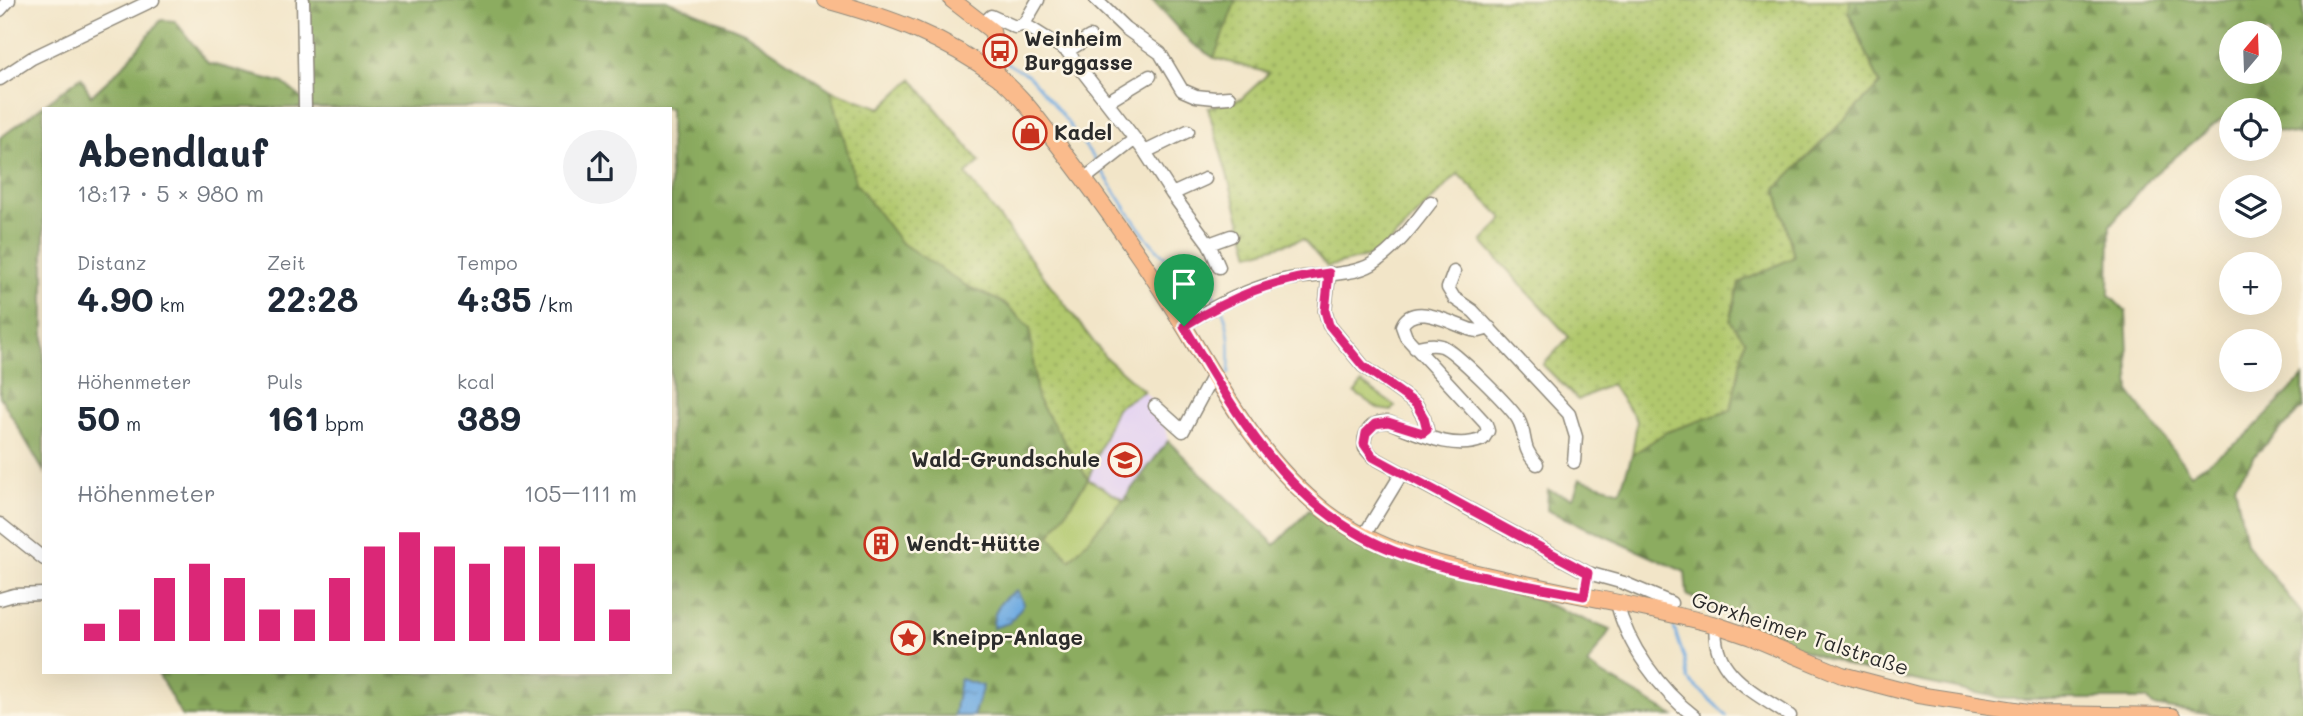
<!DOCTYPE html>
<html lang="de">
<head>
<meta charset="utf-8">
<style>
	:root { --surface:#fff; --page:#f2f2f3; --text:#1f2937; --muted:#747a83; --accent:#db2777 }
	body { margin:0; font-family:Mali,sans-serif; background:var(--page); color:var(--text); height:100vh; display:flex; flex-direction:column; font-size:26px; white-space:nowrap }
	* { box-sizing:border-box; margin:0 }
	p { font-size:23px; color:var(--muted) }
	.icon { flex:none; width:38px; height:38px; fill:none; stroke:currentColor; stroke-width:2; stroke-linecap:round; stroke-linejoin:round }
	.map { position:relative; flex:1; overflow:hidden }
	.sheet { position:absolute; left:42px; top:107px; width:630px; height:567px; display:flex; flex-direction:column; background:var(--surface); border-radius:0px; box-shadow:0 7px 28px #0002 }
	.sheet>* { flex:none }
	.needle { width:46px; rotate:19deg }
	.buttons { position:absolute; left:2219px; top:21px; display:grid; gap:14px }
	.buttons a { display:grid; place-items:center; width:63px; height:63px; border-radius:50%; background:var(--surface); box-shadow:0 7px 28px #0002; font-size:35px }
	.pin { position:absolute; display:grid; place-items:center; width:60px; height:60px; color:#fff; margin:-72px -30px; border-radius:50% 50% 50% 0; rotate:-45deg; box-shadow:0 0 7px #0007 }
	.pin .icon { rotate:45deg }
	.round { display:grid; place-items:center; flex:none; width:74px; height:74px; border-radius:37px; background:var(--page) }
	.overview { display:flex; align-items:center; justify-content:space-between; height:119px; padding:0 35px }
	h1 { font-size:38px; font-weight:800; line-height:52px }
	.stats { display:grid; grid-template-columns:repeat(3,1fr); gap:10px; height:119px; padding:7px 35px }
	.stats div { display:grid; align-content:center }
	.stats b { font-size:35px; font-weight:800 }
	.stats small { font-size:19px; font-weight:400 }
	.stats p { font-size:19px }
	.chart { height:196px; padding:14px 35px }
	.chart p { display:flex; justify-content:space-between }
	.chart svg { width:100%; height:126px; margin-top:7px; stroke:var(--accent); stroke-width:6 }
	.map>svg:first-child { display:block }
	.built { fill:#e4d3f1 }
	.forest { fill:url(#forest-firs); stroke:#5c6c46; stroke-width:2; fill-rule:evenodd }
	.park { fill:#b1c86d; stroke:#6e7a4c; stroke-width:2 }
	.garden { fill:url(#garden-dots); stroke:#6e7a4c; stroke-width:2 }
	.water { fill:url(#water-ripples); stroke:#4e6b86; stroke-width:2 }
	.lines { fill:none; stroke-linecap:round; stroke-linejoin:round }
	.stream { stroke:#70abe1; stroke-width:2.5 }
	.minor-casing { stroke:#8e887a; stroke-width:15 }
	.major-casing { stroke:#8e887a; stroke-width:18 }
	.minor { stroke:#fff; stroke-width:12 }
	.major { stroke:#fabb8c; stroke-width:16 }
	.route-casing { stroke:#fff; stroke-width:14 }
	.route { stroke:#db2777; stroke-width:9 }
	.labels { text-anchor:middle; stroke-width:5; stroke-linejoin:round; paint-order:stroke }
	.poi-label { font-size:21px; font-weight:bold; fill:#2b2b2b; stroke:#fcf5e5; text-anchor:start }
	.street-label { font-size:21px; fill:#2b2b2b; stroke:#fcf5e5 }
</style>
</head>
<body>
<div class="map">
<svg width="2303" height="716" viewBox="0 0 2303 716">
	<defs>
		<pattern id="forest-firs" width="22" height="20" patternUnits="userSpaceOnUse" patternTransform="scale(1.75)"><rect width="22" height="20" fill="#8cac60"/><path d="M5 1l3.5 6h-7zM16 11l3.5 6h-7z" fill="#738c4f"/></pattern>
		<pattern id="garden-dots" width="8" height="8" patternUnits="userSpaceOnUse" patternTransform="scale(1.75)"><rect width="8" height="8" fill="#b1c86d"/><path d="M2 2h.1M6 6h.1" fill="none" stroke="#98ac5f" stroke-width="1.8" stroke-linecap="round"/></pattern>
		<pattern id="water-ripples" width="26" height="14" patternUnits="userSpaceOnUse" patternTransform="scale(1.75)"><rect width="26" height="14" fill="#70abe1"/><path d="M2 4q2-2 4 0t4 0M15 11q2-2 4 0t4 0" fill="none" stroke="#5c8bb7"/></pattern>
	</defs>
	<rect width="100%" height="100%" fill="#fcf5e5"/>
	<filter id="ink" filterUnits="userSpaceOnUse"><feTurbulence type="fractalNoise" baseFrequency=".0143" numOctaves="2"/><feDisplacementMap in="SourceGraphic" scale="14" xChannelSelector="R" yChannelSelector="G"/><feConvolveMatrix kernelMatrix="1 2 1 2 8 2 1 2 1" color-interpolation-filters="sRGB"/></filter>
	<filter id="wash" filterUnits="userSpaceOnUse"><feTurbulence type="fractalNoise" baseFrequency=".00686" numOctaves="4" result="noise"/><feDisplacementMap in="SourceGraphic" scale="28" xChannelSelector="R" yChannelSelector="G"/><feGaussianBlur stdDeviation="1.57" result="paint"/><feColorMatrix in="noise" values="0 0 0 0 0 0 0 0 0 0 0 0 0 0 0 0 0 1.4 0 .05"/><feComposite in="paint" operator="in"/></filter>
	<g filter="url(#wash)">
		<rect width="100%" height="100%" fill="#f2e5c8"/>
		<path class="built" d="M1144 391 1163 414 1168 441 1123 500 1088 479 1116 408Z"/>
		<path class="forest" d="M304 0H666L744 32 831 90 856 183 965 285 1006 304 1030 328 1037 398 1088 479 1050 536 1070 559 1123 500 1168 441 1275 545 1309 510 1361 542 1534 599 1610 630 1587 665 1674 716H182L157 672H670V108H44V472L0 396V138L81 77 91 96 123 66 161 20 175 21 208 63 283 83 310 105Z
			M1152 0H1236L1214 58 1190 42Z
			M1849 0H2303V136L2271 130 2270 110H2231V115L2225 116 2151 177 2110 225 2109 295 2126 312 2130 393 2191 474 2244 438 2303 377V408L2258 452 2235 485 2246 543 2303 615V716H2219L2153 706 2147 699H2006L1859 669 1791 646 1687 595 1685 572 1547 510 1548 490 1573 498 1580 479 1620 491 1632 455 1666 432 1731 410 1730 321 1739 283 1794 257 1776 188 1880 84 1848 10ZM2231 33H2270V72H2231Z"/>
		<path class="park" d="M1362 383 1395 406 1391 411 1379 409 1355 393Z
			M1088 479 1123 500 1070 560 1050 536Z"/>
		<path class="garden" d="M1236 0H1849L1848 12 1880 84 1776 188 1794 257 1739 283 1730 321 1745 340 1731 410 1666 432 1632 455 1637 421 1611 384 1578 400 1543 365 1569 337 1482 242 1504 219 1458 174 1378 254 1327 267 1303 239 1250 254 1208 108 1241 99 1269 73 1214 58Z
			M912 79 980 162 966 174 1105 357 1144 391 1116 408 1088 479 1037 398 1030 328 1006 304 965 285 900 242 856 183 831 90 881 108Z"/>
		<path class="water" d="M1017 591 1024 604 1009 623 993 628C993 610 1000 598 1017 591Z
			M960 679 983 686 973 716H954Z"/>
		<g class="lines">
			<path class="stream" d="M1003 61 1029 76 1056 107 1097 162
				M1102 171C1121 199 1138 232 1163 255 1180 272 1205 279 1217 300
				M1222 309C1231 331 1230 351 1229 374
				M1674 628 1685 660 1688 679 1727 716"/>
		</g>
	</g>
	<g filter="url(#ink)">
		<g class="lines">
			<defs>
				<path id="minor" d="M303 0 305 108
					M1096 0 1125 28 1160 53 1182 90 1196 96 1215 98 1229 97
					M0 10 9 0
					M984 23 991 16 1015 27 1024 24 1067 51 1145 152 1172 194 1209 244 1219 267
					M1024 24 1038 0
					M1067 51 1090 37
					M0 79 32 58 153 0
					M1107 102 1150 76
					M1145 152 1188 131
					M1084 179 1135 139
					M1172 194 1205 179
					M1209 244 1231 236
					M1454 272 1448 288 1454 298 1473 311 1569 414 1576 437 1574 462
					M1329 273 1325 311 1329 325 1363 366 1416 404 1424 418 1427 430 1423 434
					M1184 325C1213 307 1243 291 1277 282 1305 273 1349 278 1372 264 1396 249 1414 224 1431 202
					M1490 328 1479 331 1472 330C1454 325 1413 300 1402 326L1406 337 1486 424 1488 431 1483 439C1453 452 1416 432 1388 422 1372 421 1362 432 1365 448L1373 457 1402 473 1588 573 1624 583 1671 603
					M1415 348C1424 345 1433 343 1442 346 1455 351 1510 406 1518 419 1528 437 1520 447 1537 464
					M1155 406 1183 431 1213 375
					M0 524 44 559
					M1363 537 1402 473
					M0 599 14 595 44 594
					M1617 603C1627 645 1660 690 1694 716
					M1716 625C1710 673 1756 693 1790 716"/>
				<path id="major" d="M826 0C891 18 942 36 998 77 1022 95 1040 123 1059 146 1104 205 1149 267 1187 331 1226 397 1264 464 1326 512 1380 553 1443 566 1508 580 1577 596 1648 607 1716 625L1751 637 1842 675 1918 695 2041 714 2172 716
					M952 0 992 31C998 51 988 58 1000 79"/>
			</defs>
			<use href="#minor" class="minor-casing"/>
			<use href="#major" class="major-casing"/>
			<use href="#minor" class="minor"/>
			<use href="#major" class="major"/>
		</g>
	</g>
	<g class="lines" filter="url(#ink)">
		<defs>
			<path id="route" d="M1329 273 1325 311 1329 325 1363 366 1416 404 1424 418 1427 430 1423 433 1388 422 1375 424 1366 433 1364 444 1373 457 1588 573 1584 596C1514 582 1426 571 1364 537 1279 492 1231 405 1184 326 1233 296 1272 280 1329 273Z"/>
		</defs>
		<use href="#route" class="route-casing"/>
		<use href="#route" class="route"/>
	</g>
	<defs>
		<symbol id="bus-ring" viewBox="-11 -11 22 22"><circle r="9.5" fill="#fcf5e5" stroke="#c8321e" stroke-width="1.5"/><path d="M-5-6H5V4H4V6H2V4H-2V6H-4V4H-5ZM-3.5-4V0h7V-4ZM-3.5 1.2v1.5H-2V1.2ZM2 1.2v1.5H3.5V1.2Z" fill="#c8321e"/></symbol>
		<symbol id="shop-ring" viewBox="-11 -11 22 22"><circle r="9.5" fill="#fcf5e5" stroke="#c8321e" stroke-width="1.5"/><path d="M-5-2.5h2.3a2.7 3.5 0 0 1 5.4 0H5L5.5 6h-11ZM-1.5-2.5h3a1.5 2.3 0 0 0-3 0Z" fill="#c8321e"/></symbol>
		<symbol id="school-ring" viewBox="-11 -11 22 22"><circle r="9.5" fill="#fcf5e5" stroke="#c8321e" stroke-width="1.5"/><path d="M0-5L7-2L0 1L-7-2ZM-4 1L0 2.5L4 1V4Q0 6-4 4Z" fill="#c8321e"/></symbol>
		<symbol id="building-ring" viewBox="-11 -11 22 22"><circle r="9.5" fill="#fcf5e5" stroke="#c8321e" stroke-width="1.5"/><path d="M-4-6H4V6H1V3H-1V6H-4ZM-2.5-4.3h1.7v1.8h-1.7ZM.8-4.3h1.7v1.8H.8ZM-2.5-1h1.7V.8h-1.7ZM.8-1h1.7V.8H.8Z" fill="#c8321e"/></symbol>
		<symbol id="sight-ring" viewBox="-11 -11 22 22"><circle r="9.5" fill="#fcf5e5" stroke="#c8321e" stroke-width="1.5"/><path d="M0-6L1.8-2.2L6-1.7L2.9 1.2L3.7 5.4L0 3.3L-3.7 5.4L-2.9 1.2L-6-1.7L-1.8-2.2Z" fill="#c8321e"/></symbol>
	</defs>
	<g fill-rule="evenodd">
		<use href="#bus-ring" x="981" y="32" width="38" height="38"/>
		<use href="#shop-ring" x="1011" y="114" width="38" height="38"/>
		<use href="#school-ring" x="1106" y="441" width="38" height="38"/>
		<use href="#building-ring" x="862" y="525" width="38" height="38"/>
		<use href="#sight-ring" x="889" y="619" width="38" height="38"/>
	</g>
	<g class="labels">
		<g class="poi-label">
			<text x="1024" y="46">Weinheim<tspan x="1024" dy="24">Burggasse</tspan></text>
			<text x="1054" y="140">Kadel</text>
			<text x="1100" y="467" text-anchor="end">Wald-Grundschule</text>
			<text x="906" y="551">Wendt-Hütte</text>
			<text x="932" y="645">Kneipp-Anlage</text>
		</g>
		<g class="street-label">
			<text transform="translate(1800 634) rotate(18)" y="7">Gorxheimer Talstraße</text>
		</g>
	</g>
</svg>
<div class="buttons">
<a><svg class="needle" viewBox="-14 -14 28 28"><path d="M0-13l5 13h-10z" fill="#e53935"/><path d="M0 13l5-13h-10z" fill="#747a83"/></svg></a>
<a><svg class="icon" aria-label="locate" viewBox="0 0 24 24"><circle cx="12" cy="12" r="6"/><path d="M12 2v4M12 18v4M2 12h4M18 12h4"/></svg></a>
<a><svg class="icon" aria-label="layers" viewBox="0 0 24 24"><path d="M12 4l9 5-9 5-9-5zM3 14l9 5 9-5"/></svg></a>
<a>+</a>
<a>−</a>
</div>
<div class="pin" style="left:1184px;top:326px;background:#1e9e55"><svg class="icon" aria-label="arrive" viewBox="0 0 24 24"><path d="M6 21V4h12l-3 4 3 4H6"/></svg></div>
<section class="sheet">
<div class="overview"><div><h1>Abendlauf</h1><p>18:17 · 5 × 980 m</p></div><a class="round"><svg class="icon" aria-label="share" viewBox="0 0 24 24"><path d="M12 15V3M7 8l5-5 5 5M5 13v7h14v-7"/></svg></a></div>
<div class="stats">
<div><p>Distanz</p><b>4.90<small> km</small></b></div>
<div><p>Zeit</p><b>22:28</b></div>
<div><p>Tempo</p><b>4:35<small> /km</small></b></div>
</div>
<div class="stats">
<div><p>Höhenmeter</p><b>50<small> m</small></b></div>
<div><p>Puls</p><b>161<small> bpm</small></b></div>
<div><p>kcal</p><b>389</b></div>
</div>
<div class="chart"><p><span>Höhenmeter</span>105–111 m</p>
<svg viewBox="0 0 160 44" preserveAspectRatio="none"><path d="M5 44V38M15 44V33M25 44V22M35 44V17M45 44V22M55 44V33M65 44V33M75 44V22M85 44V11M95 44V6M105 44V11M115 44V17M125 44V11M135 44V11M145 44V17M155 44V33"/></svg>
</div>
</section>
</div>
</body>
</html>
